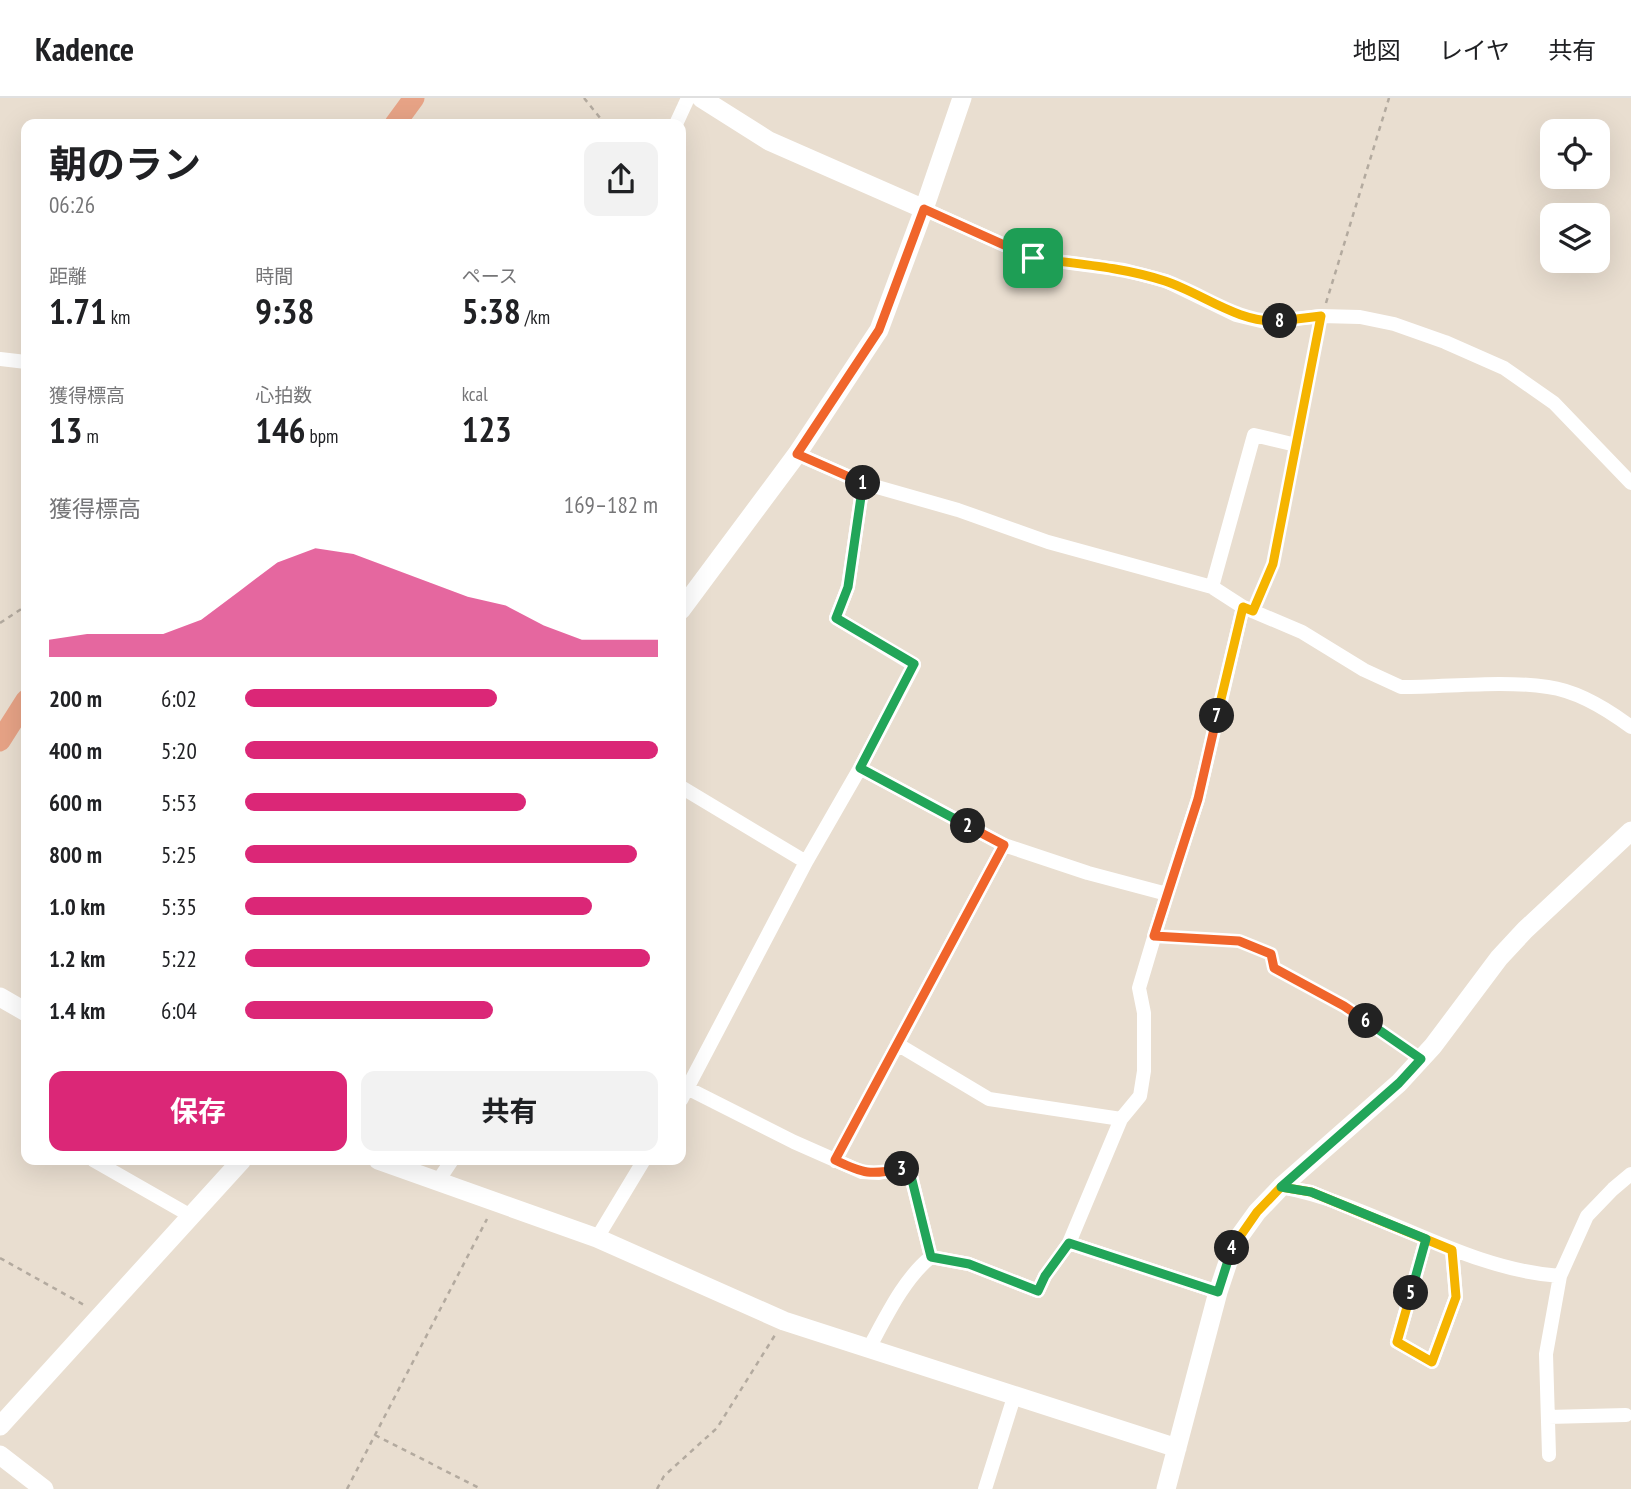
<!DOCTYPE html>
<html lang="ja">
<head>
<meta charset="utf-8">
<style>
	:root { --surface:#fff; --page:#f2f2f2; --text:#202124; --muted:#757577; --line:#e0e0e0; --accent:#db2777 }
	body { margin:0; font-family:"PT Sans Narrow","Noto Sans JP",sans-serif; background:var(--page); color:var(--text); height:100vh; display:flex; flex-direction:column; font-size:26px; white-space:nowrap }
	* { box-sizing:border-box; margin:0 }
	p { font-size:23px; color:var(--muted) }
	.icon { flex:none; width:38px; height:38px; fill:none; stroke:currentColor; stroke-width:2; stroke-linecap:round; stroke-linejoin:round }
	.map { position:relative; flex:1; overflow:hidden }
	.panel { position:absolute; left:21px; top:21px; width:665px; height:1046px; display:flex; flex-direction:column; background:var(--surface); border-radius:14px; box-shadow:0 7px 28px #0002 }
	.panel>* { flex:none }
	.controls { position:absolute; left:1540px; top:21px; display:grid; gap:14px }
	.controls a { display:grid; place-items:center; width:70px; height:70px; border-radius:14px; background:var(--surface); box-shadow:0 7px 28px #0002; font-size:35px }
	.pin { position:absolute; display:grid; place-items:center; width:60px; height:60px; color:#fff; margin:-30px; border-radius:14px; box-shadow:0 4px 10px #0006 }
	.km { position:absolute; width:35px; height:35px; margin:-18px; border-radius:50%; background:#222; color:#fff; font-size:19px; line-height:35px; text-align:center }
	.round { display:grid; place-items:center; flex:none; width:74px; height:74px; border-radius:14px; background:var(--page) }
	.headline { display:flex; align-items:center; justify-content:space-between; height:119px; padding:0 28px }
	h1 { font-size:38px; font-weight:700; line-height:52px }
	.metrics { display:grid; grid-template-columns:repeat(3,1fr); gap:10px; height:119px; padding:7px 28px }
	.metrics div { display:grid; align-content:center }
	.metrics b { font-size:35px; font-weight:700 }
	.metrics small { font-size:19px; font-weight:400 }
	.metrics p { font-size:19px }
	.chart { height:196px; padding:14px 28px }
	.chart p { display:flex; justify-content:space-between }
	.chart svg { width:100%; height:126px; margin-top:7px; fill:var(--accent); opacity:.7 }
	.action { display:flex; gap:14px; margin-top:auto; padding:14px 28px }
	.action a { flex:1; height:80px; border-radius:14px; background:var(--accent); color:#fff; font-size:28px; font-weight:700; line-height:80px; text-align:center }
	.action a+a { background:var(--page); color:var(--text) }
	ul { padding:0 28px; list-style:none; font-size:23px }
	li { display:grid; grid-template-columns:112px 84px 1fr; align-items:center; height:52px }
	li i { height:18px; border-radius:9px; background:var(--accent) }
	header { display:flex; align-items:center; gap:42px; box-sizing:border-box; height:98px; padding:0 35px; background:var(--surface); border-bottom:2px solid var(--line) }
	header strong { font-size:33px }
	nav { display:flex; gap:38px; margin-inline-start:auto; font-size:24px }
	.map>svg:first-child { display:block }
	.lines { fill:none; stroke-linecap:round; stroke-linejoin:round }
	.path { stroke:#b3aa9f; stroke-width:2.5; stroke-dasharray:5 5; stroke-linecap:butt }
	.lane { stroke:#fff; stroke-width:7 }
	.street { stroke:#fff; stroke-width:14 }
	.secondary { stroke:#fff; stroke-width:19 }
	.primary { stroke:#e7a386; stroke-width:21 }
	.split-1-casing { stroke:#fff; stroke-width:14 }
	.split-2-casing { stroke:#fff; stroke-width:14 }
	.split-3-casing { stroke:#fff; stroke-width:14 }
	.split-4-casing { stroke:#fff; stroke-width:14 }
	.split-5-casing { stroke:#fff; stroke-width:14 }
	.split-6-casing { stroke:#fff; stroke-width:14 }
	.split-7-casing { stroke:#fff; stroke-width:14 }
	.split-8-casing { stroke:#fff; stroke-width:14 }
	.split-9-casing { stroke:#fff; stroke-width:14 }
	.split-1 { stroke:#f0652b; stroke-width:9 }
	.split-2 { stroke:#22a559; stroke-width:9 }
	.split-3 { stroke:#f0652b; stroke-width:9 }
	.split-4 { stroke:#22a559; stroke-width:9 }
	.split-5 { stroke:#f5b400; stroke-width:9 }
	.split-6 { stroke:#22a559; stroke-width:9 }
	.split-7 { stroke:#f0652b; stroke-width:9 }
	.split-8 { stroke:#f5b400; stroke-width:9 }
	.split-9 { stroke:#f5b400; stroke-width:9 }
</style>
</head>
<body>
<header>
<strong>Kadence</strong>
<nav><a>地図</a><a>レイヤ</a><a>共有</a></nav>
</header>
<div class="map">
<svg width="1631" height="1391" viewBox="0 0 1631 1391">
	<rect width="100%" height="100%" fill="#e9ded0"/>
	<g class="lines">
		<path class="path" d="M584 0 605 26
			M1326 205 1389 0
			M0 525 26 508
			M1168 839 1239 843 1271 856 1274 870 1344 908 1408 952
			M0 1160 86 1208
			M375 1337 481 1391
			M347 1391 487 1121
			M657 1391 664 1378 717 1330 775 1237"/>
		<path class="lane" d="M1253 513 1273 465 1321 218"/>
		<path class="street" d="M676 26 688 0
			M924 111 1033 160 1124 172 1166 183 1236 217 1265 224 1321 218 1360 219 1394 226 1445 244 1504 270 1554 305 1631 385
			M0 261 26 264
			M797 356 863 385 958 412 1048 444 1212 489 1243 509 1302 534 1364 572 1401 589C1450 589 1500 582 1548 589 1578 593 1607 611 1631 629
			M1212 489 1254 337 1296 347
			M860 670 1004 747 1088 775 1167 796
			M681 689 806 764
			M897 946 989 1001 1121 1021
			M681 987 794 1044 862 1074 879 1075 903 1070 911 1078 931 1159
			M681 1002 806 764 860 670 914 567 836 520 848 489 863 385
			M93 1062 191 1118
			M835 1063 1004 747
			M438 1083 452 1062
			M1281 1089C1376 1106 1460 1171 1560 1178
			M597 1140 644 1062
			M1426 1141 1397 1244 1432 1264 1456 1199 1452 1152
			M1069 1145 1218 1194
			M869 1250C885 1221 904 1180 931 1159L969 1166 1038 1193 1045 1178 1069 1145 1121 1021 1140 998 1144 973V915L1139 890 1167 796 1198 701 1243 509
			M1548 1319 1626 1317
			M1549 1357 1546 1256 1560 1178 1587 1118 1613 1091 1631 1076
			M985 1391 1014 1299"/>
		<path class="secondary" d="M701 0 769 43 924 111
			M681 512 797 356 879 232 924 111 962 0
			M0 899 26 914
			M378 1062 597 1140 784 1223 1177 1350
			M0 1328 242 1062
			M0 1357 44 1391
			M1166 1391 1218 1194 1234 1146 1257 1114 1281 1089 1399 985 1433 948 1499 860 1525 832 1631 733"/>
		<path class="primary" d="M395 26 414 0
			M0 643 26 602"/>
	</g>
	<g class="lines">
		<defs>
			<path id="split-1" d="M863 385 797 356 879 232 924 111 1033 160"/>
			<path id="split-2" d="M863 385 848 489 836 520 914 566 860 670 968 728"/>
			<path id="split-3" d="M902 1071C870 1077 864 1076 835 1062L1004 747 968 728"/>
			<path id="split-4" d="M902 1071 911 1078 931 1159 969 1166 1038 1193 1045 1178 1069 1145 1218 1194 1232 1150"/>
			<path id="split-5" d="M1232 1150 1257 1114 1281 1089 1311 1094 1452 1152 1456 1199 1432 1264 1397 1244 1411 1195"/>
			<path id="split-6" d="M1366 923 1421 961 1399 985 1281 1089 1311 1094 1426 1141 1411 1195"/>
			<path id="split-7" d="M1217 618 1198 701 1154 838 1239 843 1271 856 1274 870 1344 908 1366 923"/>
			<path id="split-8" d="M1217 618 1243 509 1253 513 1273 466 1321 218 1280 223"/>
			<path id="split-9" d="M1033 160C1077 166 1122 169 1165 183 1204 196 1237 225 1280 223"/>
		</defs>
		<use href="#split-1" class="split-1-casing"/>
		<use href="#split-2" class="split-2-casing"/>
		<use href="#split-3" class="split-3-casing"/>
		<use href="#split-4" class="split-4-casing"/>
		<use href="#split-5" class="split-5-casing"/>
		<use href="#split-6" class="split-6-casing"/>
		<use href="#split-7" class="split-7-casing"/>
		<use href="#split-8" class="split-8-casing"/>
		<use href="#split-9" class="split-9-casing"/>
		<use href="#split-1" class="split-1"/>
		<use href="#split-2" class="split-2"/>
		<use href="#split-3" class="split-3"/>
		<use href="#split-4" class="split-4"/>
		<use href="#split-5" class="split-5"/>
		<use href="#split-6" class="split-6"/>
		<use href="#split-7" class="split-7"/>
		<use href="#split-8" class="split-8"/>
		<use href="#split-9" class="split-9"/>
	</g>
</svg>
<div class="controls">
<a><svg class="icon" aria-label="locate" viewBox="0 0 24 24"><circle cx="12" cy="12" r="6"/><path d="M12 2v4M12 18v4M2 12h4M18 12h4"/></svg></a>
<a><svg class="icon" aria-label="layers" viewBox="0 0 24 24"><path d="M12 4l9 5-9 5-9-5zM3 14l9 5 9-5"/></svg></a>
</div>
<div class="pin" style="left:1033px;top:160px;background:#1e9e55"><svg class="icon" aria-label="arrive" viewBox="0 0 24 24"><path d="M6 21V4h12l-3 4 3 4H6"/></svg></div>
<b class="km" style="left:863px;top:385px">1</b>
<b class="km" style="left:968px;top:728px">2</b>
<b class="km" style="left:902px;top:1071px">3</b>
<b class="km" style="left:1232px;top:1150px">4</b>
<b class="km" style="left:1411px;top:1195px">5</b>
<b class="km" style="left:1366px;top:923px">6</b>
<b class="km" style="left:1217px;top:618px">7</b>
<b class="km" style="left:1280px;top:223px">8</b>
<section class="panel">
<div class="headline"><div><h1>朝のラン</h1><p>06:26</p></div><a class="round"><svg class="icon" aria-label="share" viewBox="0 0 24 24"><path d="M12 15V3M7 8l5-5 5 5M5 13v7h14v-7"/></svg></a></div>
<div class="metrics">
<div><p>距離</p><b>1.71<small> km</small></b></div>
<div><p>時間</p><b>9:38</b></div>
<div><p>ペース</p><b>5:38<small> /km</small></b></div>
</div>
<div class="metrics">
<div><p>獲得標高</p><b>13<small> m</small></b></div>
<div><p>心拍数</p><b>146<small> bpm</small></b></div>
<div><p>kcal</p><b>123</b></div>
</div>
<div class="chart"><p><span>獲得標高</span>169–182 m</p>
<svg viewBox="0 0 160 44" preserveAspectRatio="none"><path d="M0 44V38L10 36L20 36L30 36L40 31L50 21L60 11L70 6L80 8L90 13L100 18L110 23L120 26L130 33L140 38L150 38L160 38V44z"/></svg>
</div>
<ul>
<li><b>200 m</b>6:02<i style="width:61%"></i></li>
<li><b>400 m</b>5:20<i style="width:100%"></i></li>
<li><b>600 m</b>5:53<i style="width:68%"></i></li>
<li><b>800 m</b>5:25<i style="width:95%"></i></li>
<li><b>1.0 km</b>5:35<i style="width:84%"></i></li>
<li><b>1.2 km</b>5:22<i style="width:98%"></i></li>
<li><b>1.4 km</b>6:04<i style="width:60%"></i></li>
</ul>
<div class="action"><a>保存</a><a>共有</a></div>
</section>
</div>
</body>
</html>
